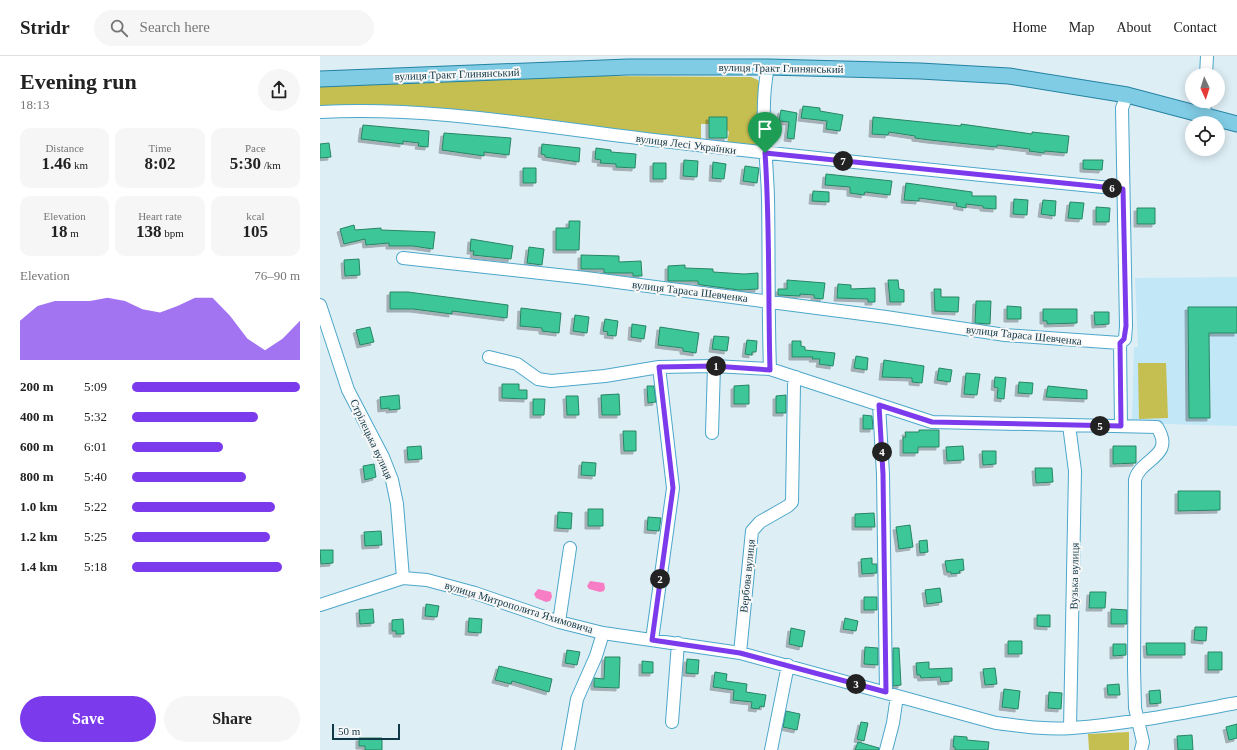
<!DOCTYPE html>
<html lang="en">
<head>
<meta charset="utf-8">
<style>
	:root { --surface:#fff; --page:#f6f6f6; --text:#222; --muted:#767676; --line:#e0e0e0; --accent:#7c3aed }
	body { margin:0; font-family:"Times New Roman",serif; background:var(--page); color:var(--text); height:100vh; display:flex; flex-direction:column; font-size:15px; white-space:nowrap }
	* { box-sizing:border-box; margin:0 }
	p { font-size:13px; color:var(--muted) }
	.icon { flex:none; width:22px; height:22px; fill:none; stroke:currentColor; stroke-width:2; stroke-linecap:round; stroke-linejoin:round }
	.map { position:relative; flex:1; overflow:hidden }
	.side { display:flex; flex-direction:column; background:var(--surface); width:320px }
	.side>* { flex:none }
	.needle { width:26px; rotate:176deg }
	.fabs { position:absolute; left:865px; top:12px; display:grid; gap:8px }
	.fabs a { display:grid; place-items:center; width:40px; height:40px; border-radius:50%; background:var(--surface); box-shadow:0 2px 10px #0003; font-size:20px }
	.scale { position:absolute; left:12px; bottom:10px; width:68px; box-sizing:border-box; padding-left:4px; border:2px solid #113846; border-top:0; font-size:11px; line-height:14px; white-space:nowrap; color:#113846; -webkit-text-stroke:3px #f8f8f8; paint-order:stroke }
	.pin { position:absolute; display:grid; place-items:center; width:34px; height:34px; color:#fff; margin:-41px -17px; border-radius:50% 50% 50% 0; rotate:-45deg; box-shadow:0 0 4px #0007 }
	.pin .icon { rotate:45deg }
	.km { position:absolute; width:20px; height:20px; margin:-10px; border-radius:50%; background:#222; color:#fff; font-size:11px; line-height:20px; text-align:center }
	.round { display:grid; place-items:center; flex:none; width:42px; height:42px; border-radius:21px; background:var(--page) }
	.overview { display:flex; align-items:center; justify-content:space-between; height:68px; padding:0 20px }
	h1 { font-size:22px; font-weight:700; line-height:30px }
	.figures { display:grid; grid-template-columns:repeat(3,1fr); gap:6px; height:68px; padding:4px 20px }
	.figures div { display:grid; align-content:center; border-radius:10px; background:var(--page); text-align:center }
	.figures b { font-size:17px; font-weight:700 }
	.figures small { font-size:11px; font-weight:400 }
	.figures p { font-size:11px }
	.chart { height:112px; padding:8px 20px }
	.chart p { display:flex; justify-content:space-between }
	.chart svg { width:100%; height:72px; margin-top:4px; fill:var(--accent); opacity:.7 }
	.button { display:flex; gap:8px; margin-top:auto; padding:8px 20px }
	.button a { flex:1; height:46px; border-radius:24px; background:var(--accent); color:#fff; font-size:16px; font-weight:700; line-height:46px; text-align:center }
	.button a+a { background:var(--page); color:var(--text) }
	ul { padding:0 20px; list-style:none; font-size:13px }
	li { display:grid; grid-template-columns:64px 48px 1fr; align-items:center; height:30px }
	li i { height:10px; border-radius:5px; background:var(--accent) }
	header { display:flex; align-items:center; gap:24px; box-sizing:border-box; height:56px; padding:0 20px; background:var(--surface); border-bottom:1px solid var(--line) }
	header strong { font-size:19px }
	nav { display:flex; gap:22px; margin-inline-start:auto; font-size:14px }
	.search { width:280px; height:36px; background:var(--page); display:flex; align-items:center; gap:10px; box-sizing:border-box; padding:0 14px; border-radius:22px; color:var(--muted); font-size:15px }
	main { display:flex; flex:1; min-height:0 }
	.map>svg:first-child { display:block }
	.built { fill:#c2e7f7 }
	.green { fill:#c5bf52 }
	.water { fill:#f77dc4 }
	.building { fill:#3dc698; stroke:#288565; filter:url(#shadow) }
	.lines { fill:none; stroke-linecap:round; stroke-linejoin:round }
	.minor-casing { stroke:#4ca7ca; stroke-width:14 }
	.major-casing { stroke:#2382a2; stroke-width:17 }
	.minor { stroke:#fff; stroke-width:12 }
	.major { stroke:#80cce5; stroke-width:15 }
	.route-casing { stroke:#fff; stroke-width:8 }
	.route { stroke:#7c3aed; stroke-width:5 }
	.labels { text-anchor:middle; stroke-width:4; stroke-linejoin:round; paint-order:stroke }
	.street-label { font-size:11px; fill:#113846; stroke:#f8f8f8 }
</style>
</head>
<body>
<header>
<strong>Stridr</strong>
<div class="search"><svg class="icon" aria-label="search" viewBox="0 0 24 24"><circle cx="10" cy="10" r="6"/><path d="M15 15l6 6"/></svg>Search here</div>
<nav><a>Home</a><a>Map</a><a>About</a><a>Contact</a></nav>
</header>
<main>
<section class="side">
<div class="overview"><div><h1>Evening run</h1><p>18:13</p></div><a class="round"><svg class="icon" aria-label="share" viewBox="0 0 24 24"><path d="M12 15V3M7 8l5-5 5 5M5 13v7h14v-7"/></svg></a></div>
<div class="figures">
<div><p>Distance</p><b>1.46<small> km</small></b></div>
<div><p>Time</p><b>8:02</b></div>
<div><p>Pace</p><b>5:30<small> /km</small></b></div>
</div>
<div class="figures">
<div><p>Elevation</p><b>18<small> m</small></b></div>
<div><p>Heart rate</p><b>138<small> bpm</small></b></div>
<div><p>kcal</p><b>105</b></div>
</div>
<div class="chart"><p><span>Elevation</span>76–90 m</p>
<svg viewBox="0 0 160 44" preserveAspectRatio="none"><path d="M0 44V20L10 11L20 8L30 8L40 8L50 6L60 8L70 13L80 15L90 11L100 6L110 6L120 17L130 31L140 38L150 31L160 20V44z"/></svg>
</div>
<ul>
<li><b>200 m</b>5:09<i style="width:100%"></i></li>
<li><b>400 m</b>5:32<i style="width:75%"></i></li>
<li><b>600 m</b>6:01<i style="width:54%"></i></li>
<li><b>800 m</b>5:40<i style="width:68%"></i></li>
<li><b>1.0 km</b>5:22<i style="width:85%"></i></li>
<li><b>1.2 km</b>5:25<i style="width:82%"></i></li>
<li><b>1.4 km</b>5:18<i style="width:89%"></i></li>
</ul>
<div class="button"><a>Save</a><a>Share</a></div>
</section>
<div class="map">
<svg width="917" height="694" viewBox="0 0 917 694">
	<defs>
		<filter id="shadow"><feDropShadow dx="-3" dy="3" stdDeviation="0" flood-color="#0004"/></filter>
	</defs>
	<rect width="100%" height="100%" fill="#deeef5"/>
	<path class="built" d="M917 221V370L812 367 814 291H818L815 222Z"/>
	<path class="green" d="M280 20 431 21 438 24 440 29V90L407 87 409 76 407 74V61H389V68H381V83L194 61 80 49 0 52V30Z
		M818 307H846L848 362 819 363Z
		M809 676V694H769L768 678Z"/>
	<path class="water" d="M270 525 284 527 285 532 284 535 280 536 269 533 267 530Z
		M218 533 231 536 232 541 230 545 226 546 216 542 214 538Z"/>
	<path class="building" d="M483 50 500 52V55L523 59 520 75 506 73 507 65 481 62Z
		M461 54 477 57 474 83 467 82 469 66 459 65Z
		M389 61H407V82H389Z
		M553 61 641 70V68L712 78V76L749 80 747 97 725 95 724 97 709 95 710 93 677 89V91L610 84 595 82V80L569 76 568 79 552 78Z
		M43 69 109 75 108 91 98 90 99 87 83 85V88L41 83Z
		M124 77 191 82 189 99 164 96V100L122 94Z
		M9 87 11 101 0 102V88Z
		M222 88 260 92 259 106 225 101V99L221 98Z
		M276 92 291 94V96L316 98 315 112 296 111V108L280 107 281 104 275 103Z
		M364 104 378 105 377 121 363 120Z
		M763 104H783L782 114 763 113Z
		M393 106 406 108 404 123 392 122Z
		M333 107H346V123H333Z
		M425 110 439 112 437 127 423 125Z
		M203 112H216V127H203Z
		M506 118 572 125 570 139 545 136 544 139 530 137V131L505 129Z
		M586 127 652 136V140H676V153L663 152V150L646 148V152L636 150 637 147 599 142V145L584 144Z
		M493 135 509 136V146L492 145Z
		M694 143 708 144 707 159 693 158Z
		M723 144 736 145 735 160 721 158Z
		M750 146 764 147 762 163 748 162Z
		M776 151 790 152 789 166H776Z
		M817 152H835V168H817Z
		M249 165H260L259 194H236V172H249Z
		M34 169 35 174 61 172V174L115 176 113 193 93 190H69V187L46 189 45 183 24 188 20 173Z
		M151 183 193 190 191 203 153 199 154 195H150Z
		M209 191 224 193 222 209 207 207Z
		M261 199 299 200V206L321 205 322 220H313V217H284V213H261Z
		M39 203 40 219 25 220 24 204Z
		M365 209V212L393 213V216L424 218 438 217V233L419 234 382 229 378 228V225H348V210Z
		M467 224 505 227 503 243 494 242V239L480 238V240L458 239V233H467Z
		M568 224H578L579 233 584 234V246H570Z
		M518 228 531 229V233L555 232V246H548V243L517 242Z
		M614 233H621V241H639L638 256 615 255Z
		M70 236H88L188 249 187 262 132 255V258L93 253H70Z
		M656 245H671L670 268 655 267Z
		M687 250 701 251V263H687Z
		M868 251H917V277H889L890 362H869Z
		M201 252 241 257 239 277 222 275V272L200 270Z
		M723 253H757V267L727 268V265H723Z
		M774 256H789V268L775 269Z
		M255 259 269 261 267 277 253 275Z
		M285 263 298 265 296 280 287 279 288 276 283 275Z
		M312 268 326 270 324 283 311 281Z
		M50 271 54 286 40 289 36 274Z
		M340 271 379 277 376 297 363 295V292L338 289Z
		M394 280 409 281 407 295 392 293Z
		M427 284 437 285 436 296H432V299L425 298Z
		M472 285H481V290L485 291V294L515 297 513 310 499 308 500 303H492L493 301H472Z
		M536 300 548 302 547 314 534 312Z
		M564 304 604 310 602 327 592 326V322L562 321Z
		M619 312 632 314 630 326 617 324Z
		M646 317 660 318 657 339 644 338Z
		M675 321 686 322 684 343 677 342 678 332 674 331Z
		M699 326 713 327 712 338 698 337Z
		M182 328H199V334H207V343L182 342Z
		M429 329V348H414V330Z
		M327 330H334L336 346 328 347Z
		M728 330 767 334V343L726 341Z
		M299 338 300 359H282L281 339Z
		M79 339 80 353 69 354V352L61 353 60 341Z
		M466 339V357H456V340Z
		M246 340H258L259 359H247Z
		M213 343H225L224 359H213Z
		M543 359 552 360 553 373H543Z
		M599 374H619V391H598V397H583V381H586L585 376H599Z
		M303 375H316V395H304Z
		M101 390 102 403 88 404 87 391Z
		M643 390 644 404 627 405 626 391Z
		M793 390H816V407L793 408Z
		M662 395H676V408L663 409Z
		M262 406 276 407 275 420 261 419Z
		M54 408 56 421 45 424 43 410Z
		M715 412H732L733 426 716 427Z
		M858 435H900V454L858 455Z
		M268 453H283V470H268Z
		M238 456 252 457 251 473 237 472Z
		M554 457 555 471H535V458Z
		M328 461 341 462 339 475 327 474Z
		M590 469 593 491 579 493 576 471Z
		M61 475 62 489 45 490 44 476Z
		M607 484 608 496 600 497 599 485Z
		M0 494H13V507L1 508Z
		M552 502V508H557V517L542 518 541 503Z
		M643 503 644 514 639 515 640 517 631 518V516H627L625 505Z
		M620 532 622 546 607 548 605 534Z
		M770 536H786L785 552H769Z
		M544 541H557V554H544Z
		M106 548 119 550 117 561 105 560Z
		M53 553 54 567 40 568 39 554Z
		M791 553 807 554V568H791Z
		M717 559H730V571L717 570Z
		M149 562 162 563 161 577 148 576Z
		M525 562 538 565 536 575 523 573Z
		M83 563 84 578H76V575H72V564Z
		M875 571H887L886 585 874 584Z
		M471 572 485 575 482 591 469 588Z
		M688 585H702V598H688Z
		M826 587H865V599H827Z
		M793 588H806V599L793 600Z
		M545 591 558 592V609L544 608Z
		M573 592H579L581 629 573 630Z
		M247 594 260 596 257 609 245 607Z
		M888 596H902V614H888Z
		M285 601H300L299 632 274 631V622L284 623Z
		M367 603 379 604 378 618 366 617Z
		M322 605 333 606V617H322Z
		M609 606V613L632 612V625L621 626 620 621 601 622 600 619H597L596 607Z
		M179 610 232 623 229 636 192 625 191 628 175 624Z
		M675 612 677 628 665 629 663 613Z
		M395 616 407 618 406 625 427 628 426 636 446 639 444 651 440 650 439 653 431 652 432 646 413 644 414 634 393 631Z
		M799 628 800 639H788L787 629Z
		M684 633 700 635 698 653 682 651Z
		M840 634 841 647 830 648 829 635Z
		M729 636 742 637 741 653 728 652Z
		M466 655 480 658 477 674 463 671Z
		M541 666 548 667 544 685 537 683Z
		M917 668V682L909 684 906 671Z
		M872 679 873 694H858L857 680Z
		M634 680 647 681V684L669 686 668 694H635V691H633Z
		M39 682H62V694H45V690H39Z
		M538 686 559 692V694H535Z"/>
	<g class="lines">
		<defs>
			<path id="minor" d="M448 11C439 54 447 99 448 142 449 199 448 256 450 313
				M886 19 887 0
				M0 56C115 50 229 72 343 85 496 103 650 118 803 133
				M884 59 885 45
				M83 202 266 222 566 261 685 279 800 287
				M0 249 28 334 63 401 72 424 77 448 83 522
				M169 301 197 308 218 323 231 325 285 320 339 311 394 310 450 313 612 366 837 371C856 401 820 402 815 424L814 612 815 652 823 686 821 694
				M559 349 563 418 566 636
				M749 369 755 415 750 672
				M801 370 800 287 805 283 806 270 802 52 807 39
				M392 377 394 310
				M0 549 83 522 107 524 155 537 239 566 283 577 420 597 676 667C701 670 726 674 752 672 807 668 862 657 917 647
				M239 566 250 492
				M332 584 353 432 339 311
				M420 597 432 475 440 466 468 450 472 446 474 329 476 321
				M352 666 358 587
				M248 694 257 643 276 600 283 577
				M451 694 468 609
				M566 694 573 667 577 640"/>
			<path id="major" d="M0 23 308 11H448L600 15 689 20 807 39 917 68"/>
		</defs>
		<use href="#minor" class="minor-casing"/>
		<use href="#major" class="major-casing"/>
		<use href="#minor" class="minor"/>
		<use href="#major" class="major"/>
	</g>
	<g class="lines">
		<defs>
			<path id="route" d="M445 97 803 133 806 270 804 283 800 287 801 370 612 366 559 349 563 418 566 636 420 597 332 584 353 432 339 311 394 310 450 314C448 241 450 169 445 97Z"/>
		</defs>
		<use href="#route" class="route-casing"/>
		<use href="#route" class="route"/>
	</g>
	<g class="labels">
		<g class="street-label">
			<text transform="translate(461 12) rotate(1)" y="4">вулиця Тракт Глинянський</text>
			<text transform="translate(137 18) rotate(-2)" y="4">вулиця Тракт Глинянський</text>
			<text transform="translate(366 88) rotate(7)" y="4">вулиця Лесі Українки</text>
			<text transform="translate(370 235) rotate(7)" y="4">вулиця Тараса Шевченка</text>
			<text transform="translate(704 279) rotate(6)" y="4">вулиця Тараса Шевченка</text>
			<text transform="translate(52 383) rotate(65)" y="4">Стрілецька вулиця</text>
			<text transform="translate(427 520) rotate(-84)" y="4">Вербова вулиця</text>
			<text transform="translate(754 520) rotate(-89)" y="4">Вузька вулиця</text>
			<text transform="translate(199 551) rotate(17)" y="4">вулиця Митрополита Яхимовича</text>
		</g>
	</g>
</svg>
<div class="fabs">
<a><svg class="needle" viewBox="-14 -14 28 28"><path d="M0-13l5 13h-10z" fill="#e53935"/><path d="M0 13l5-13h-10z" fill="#767676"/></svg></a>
<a><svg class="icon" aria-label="locate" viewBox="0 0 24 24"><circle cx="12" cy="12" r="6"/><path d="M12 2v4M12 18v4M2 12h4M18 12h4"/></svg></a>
</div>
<div class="scale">50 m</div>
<div class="pin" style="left:445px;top:97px;background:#1e9e55"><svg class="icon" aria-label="arrive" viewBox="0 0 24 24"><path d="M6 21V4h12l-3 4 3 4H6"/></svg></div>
<b class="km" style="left:396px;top:310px">1</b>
<b class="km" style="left:340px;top:523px">2</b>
<b class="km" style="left:536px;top:628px">3</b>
<b class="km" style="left:562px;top:396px">4</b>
<b class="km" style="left:780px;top:370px">5</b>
<b class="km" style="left:792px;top:132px">6</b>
<b class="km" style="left:523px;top:105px">7</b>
</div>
</main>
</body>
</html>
